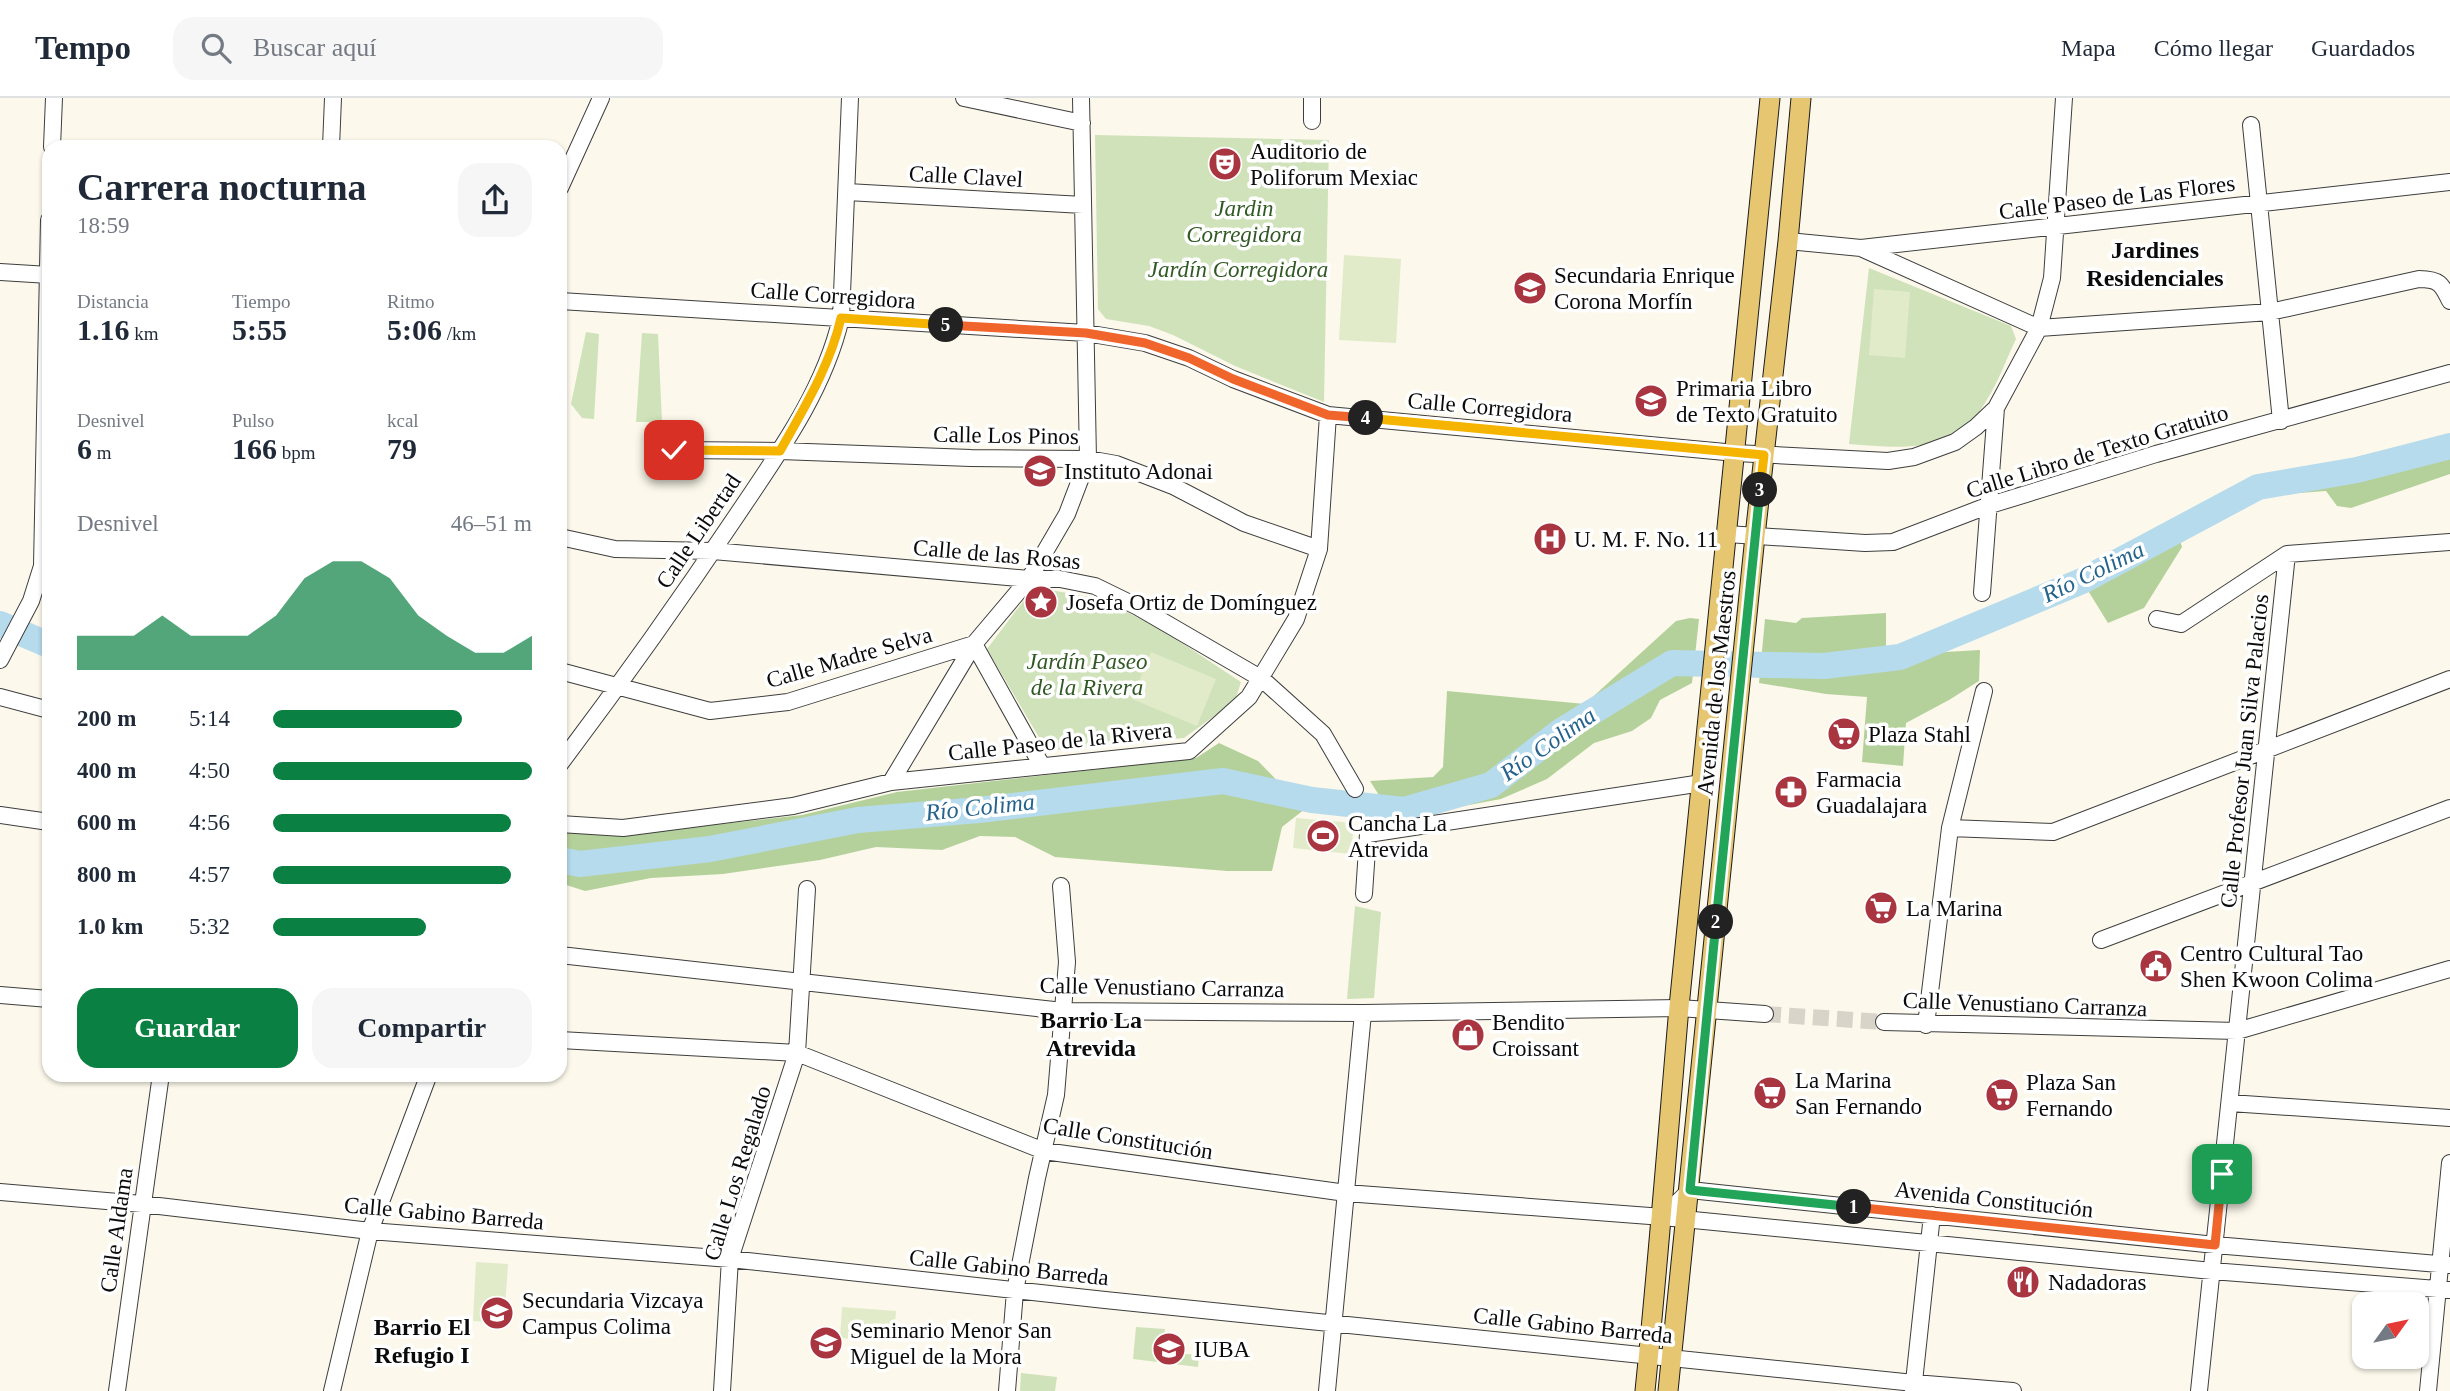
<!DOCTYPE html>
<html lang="es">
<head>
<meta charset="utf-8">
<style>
	:root { --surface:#fff; --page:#f6f6f7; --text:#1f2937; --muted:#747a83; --line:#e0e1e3; --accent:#0b8043 }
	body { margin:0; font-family:Georgia,serif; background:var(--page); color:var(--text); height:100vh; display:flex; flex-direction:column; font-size:26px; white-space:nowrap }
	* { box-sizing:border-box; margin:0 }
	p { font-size:23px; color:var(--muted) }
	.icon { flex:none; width:38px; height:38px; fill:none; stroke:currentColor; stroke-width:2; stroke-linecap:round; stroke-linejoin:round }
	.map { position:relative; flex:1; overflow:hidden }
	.drawer { position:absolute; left:42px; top:42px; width:525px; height:942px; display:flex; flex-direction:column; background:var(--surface); border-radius:21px; box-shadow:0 2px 5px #0004 }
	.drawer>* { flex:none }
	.needle { width:46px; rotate:57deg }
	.fabs { position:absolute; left:2352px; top:1194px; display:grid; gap:14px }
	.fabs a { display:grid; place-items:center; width:77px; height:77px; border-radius:14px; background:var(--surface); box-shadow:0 2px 5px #0004; font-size:35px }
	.pin { position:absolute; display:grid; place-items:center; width:60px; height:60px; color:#fff; margin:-30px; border-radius:14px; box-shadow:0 4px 10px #0006 }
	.km { position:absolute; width:35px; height:35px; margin:-18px; border-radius:50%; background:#222; color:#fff; font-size:19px; line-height:35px; text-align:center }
	.round { display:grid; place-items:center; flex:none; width:74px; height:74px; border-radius:21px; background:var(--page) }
	.summary { display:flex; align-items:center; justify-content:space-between; height:119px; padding:0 35px }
	h1 { font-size:38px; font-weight:700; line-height:52px }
	.figures { display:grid; grid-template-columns:repeat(3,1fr); gap:10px; height:119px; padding:7px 35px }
	.figures div { display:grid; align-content:center }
	.figures b { font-size:30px; font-weight:700 }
	.figures small { font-size:19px; font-weight:400 }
	.figures p { font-size:19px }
	.chart { height:196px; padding:14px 35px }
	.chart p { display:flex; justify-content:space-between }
	.chart svg { width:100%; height:126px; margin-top:7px; fill:var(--accent); opacity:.7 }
	.cta { display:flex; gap:14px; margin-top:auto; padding:14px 35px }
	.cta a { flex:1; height:80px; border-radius:21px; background:var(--accent); color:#fff; font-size:28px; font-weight:700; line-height:80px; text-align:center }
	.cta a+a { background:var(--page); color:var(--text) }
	ul { padding:0 35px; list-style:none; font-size:23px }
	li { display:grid; grid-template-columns:112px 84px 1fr; align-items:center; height:52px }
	li i { height:18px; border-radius:9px; background:var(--accent) }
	header { display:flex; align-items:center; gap:42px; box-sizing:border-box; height:98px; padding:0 35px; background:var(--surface); border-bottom:2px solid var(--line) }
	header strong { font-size:33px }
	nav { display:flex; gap:38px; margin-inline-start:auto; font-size:24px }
	.search { width:490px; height:63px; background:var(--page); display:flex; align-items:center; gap:18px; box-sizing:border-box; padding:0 24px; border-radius:21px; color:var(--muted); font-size:26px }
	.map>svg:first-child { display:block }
	.green { fill:#d0e2ba }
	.forest { fill:#b5d19b }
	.pitch { fill:#e1ebca }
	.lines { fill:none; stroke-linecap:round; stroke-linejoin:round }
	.river { stroke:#b6dbed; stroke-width:26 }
	.minor-tunnel { stroke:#d8d4c9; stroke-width:16; stroke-dasharray:16 8; stroke-linecap:butt }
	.minor-casing { stroke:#3e3e3e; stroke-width:18 }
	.major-casing { stroke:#1c1c1c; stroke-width:21 }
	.minor { stroke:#fff; stroke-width:16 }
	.major { stroke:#e7c671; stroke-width:19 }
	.split-1-casing { stroke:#fff; stroke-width:14 }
	.split-2-casing { stroke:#fff; stroke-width:14 }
	.split-3-casing { stroke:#fff; stroke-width:14 }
	.split-4-casing { stroke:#fff; stroke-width:14 }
	.split-5-casing { stroke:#fff; stroke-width:14 }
	.split-6-casing { stroke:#fff; stroke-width:14 }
	.split-1 { stroke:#f0652b; stroke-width:9 }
	.split-2 { stroke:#22a559; stroke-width:9 }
	.split-3 { stroke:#22a559; stroke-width:9 }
	.split-4 { stroke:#f5b400; stroke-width:9 }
	.split-5 { stroke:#f0652b; stroke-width:9 }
	.split-6 { stroke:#f5b400; stroke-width:9 }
	.labels { text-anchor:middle; stroke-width:7; stroke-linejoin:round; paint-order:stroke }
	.poi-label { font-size:23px; fill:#0b0b0b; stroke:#fff; text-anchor:start }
	.street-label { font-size:23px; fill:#0b0b0b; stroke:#fff }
	.park-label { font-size:23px; font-style:italic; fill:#315924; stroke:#fff }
	.neighbourhood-label { font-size:24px; font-weight:bold; fill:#0b0b0b; stroke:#fff }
	.water-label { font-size:24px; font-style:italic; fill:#25638c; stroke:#fff }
</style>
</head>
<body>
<header>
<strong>Tempo</strong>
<div class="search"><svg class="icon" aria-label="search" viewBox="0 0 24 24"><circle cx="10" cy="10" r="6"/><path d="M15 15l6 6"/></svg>Buscar aquí</div>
<nav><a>Mapa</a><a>Cómo llegar</a><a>Guardados</a></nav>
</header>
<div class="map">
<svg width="2450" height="1293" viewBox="0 0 2450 1293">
	<rect width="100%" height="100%" fill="#fcf8eb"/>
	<path class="green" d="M1095 37 1329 42 1324 304 1235 268 1173 237 1149 228 1106 221 1098 211Z
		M1869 170 2011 228 2016 241C2006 262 1998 285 1985 305 1953 357 1902 350 1849 346Z
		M586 234 599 236 594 321 582 320 571 306Z
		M642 235 658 236 662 324H636Z
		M1034 489 1095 500 1153 526 1241 584 1235 603 1184 640 1047 653 987 551Z
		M1355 808 1381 814 1374 900 1347 901Z
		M1136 1229 1165 1231 1164 1243H1160V1254L1199 1257 1198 1269 1133 1261Z
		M1021 1275 1057 1279 1055 1293H1020Z"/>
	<path class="forest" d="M2450 336V376L2351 410 2337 408 2326 393 2286 396 2275 379Z
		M2173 421 2182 449 2144 510 2108 525 2079 478 2083 469Z
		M1886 515V568L1945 554 1980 552 1979 583 1949 602 1906 625 1903 668 1862 664 1867 599 1826 596 1759 585 1765 521 1796 525 1802 520Z
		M1690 520 1699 521 1692 585 1660 602 1651 620 1632 633 1594 645 1547 681 1501 701 1394 721 1370 683 1433 679 1443 669 1447 593 1585 606 1676 523Z
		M1219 645 1258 663 1305 711 1282 729 1272 773H1227L1055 759 1015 739 980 738 942 752 876 749 820 762 723 776 651 780 585 793 560 785V734L615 738 802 717 897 694 1196 660Z"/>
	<path class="pitch" d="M1344 157 1401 161 1396 245 1339 242Z
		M1874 191 1910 194 1905 260 1869 257Z
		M1151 554 1216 581 1197 628 1132 601Z
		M1296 720 1354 725 1351 756 1293 750Z
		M476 1164 508 1166 504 1225 473 1223Z
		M842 1209 896 1213 894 1244 840 1240Z"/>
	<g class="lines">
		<path class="river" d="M0 526 49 547
			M560 762 580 766 710 751 858 722 979 712 1223 683 1312 702 1404 712 1491 687 1561 633 1672 565 1824 568 1900 559 2082 483 2258 389 2357 372 2450 348"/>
		<path class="minor-tunnel" d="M1765 916 1884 924"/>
		<defs>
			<path id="minor" d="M964 0 1082 25
				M1312 23V0
				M2251 27 2281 323
				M52 49 54 0
				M331 49 333 0
				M560 90 601 0
				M847 94 1083 107
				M1788 143 1861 150 2450 84
				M1863 151 2039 230 2270 214 2419 181C2439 181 2442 186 2450 203
				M0 174 49 177
				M560 203 1086 235 1145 245 1189 260 1233 281 1328 317 1736 355 1888 363 1914 359 1955 344 1976 329 1996 310
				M675 352 780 353 971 360 1088 361 1116 366 1173 388 1244 425 1319 451
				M1727 436 1865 445 1893 444 1987 408 2156 356 2450 275
				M560 439 615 451 713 453 1029 481H1060L1095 488 1138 509 1262 581 1323 636 1355 691
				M1982 495 1996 310 2039 230 2052 180 2064 0
				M2157 521 2181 526 2287 456 2450 444
				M0 562 31 503 42 468 49 122
				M560 573 710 613 788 604 974 546 1042 668
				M0 599 49 612
				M560 666C621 585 680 502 737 417 778 356 824 293 841 220L850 0
				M891 684 974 546 1029 481 1067 416 1088 361 1081 0
				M0 717 49 724
				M560 726 623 730 793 708 891 684 1189 653 1249 599 1296 521 1319 451 1328 317
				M1950 730 2053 734 2450 581
				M1364 796 1368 736 1702 685
				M2101 842 2450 710
				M560 857 1063 913 1363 915 1679 910 1765 916
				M0 897 49 901
				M1884 924 2237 933 2450 871
				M1926 927 1950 730 1984 593
				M560 942 797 955 1044 1053 1346 1095 1663 1119 2212 1173 2450 1192
				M2230 1005 2450 1020
				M0 1094 142 1106 370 1133 730 1161 1105 1202 1914 1285 2013 1293
				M1663 1119 1690 1092 2215 1147 2450 1167
				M117 1293 161 976
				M332 1293 370 1133 429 976
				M722 1293 730 1161 797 955 807 791
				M1007 1293 1015 1193 1037 1080 1056 997 1067 864 1061 788
				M1327 1293 1363 915
				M1913 1293 1932 1117
				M2199 1293 2287 456
				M2428 1293 2450 1065"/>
			<path id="major" d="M1645 1293C1658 1165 1668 1037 1679 909 1707 606 1742 303 1770 0
				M1668 1293 1755 438 1788 143 1801 0"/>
		</defs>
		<use href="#minor" class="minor-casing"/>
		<use href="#major" class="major-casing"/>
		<use href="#minor" class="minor"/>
		<use href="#major" class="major"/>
	</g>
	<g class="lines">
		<defs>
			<path id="split-1" d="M1854 1109 2215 1147 2222 1076"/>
			<path id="split-2" d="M1716 824 1690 1092 1854 1109"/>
			<path id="split-3" d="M1716 824 1760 392"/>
			<path id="split-4" d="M1366 320 1764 357 1760 392"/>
			<path id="split-5" d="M946 227 1086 235 1145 245 1189 260 1233 281 1328 317 1366 320"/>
			<path id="split-6" d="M674 352 780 353C804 310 830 268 841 220L946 227"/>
		</defs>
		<use href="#split-1" class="split-1-casing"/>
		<use href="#split-2" class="split-2-casing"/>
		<use href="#split-3" class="split-3-casing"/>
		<use href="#split-4" class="split-4-casing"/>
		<use href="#split-5" class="split-5-casing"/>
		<use href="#split-6" class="split-6-casing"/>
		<use href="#split-1" class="split-1"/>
		<use href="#split-2" class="split-2"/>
		<use href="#split-3" class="split-3"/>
		<use href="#split-4" class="split-4"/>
		<use href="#split-5" class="split-5"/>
		<use href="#split-6" class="split-6"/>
	</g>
	<defs>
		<symbol id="theatre-disc" viewBox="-11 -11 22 22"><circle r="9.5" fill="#a8353f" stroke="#fff"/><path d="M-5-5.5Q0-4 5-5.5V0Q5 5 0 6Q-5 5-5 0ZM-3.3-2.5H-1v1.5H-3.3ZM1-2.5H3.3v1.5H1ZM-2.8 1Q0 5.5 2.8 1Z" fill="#fff"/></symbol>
		<symbol id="school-disc" viewBox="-11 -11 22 22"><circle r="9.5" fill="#a8353f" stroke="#fff"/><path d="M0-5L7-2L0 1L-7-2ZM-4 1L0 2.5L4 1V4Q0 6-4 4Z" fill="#fff"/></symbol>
		<symbol id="hospital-disc" viewBox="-11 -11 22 22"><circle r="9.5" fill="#a8353f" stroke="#fff"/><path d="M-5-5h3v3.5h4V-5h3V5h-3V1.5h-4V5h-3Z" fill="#fff"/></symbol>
		<symbol id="sight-disc" viewBox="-11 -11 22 22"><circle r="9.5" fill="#a8353f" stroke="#fff"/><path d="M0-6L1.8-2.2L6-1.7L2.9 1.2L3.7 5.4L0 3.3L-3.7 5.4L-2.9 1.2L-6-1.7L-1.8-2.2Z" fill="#fff"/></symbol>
		<symbol id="supermarket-disc" viewBox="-11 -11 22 22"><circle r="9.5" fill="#a8353f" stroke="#fff"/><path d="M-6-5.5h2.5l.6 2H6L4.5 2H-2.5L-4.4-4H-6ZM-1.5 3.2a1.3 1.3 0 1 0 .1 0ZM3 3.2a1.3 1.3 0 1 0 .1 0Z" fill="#fff"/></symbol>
		<symbol id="pharmacy-disc" viewBox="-11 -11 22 22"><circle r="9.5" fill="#a8353f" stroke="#fff"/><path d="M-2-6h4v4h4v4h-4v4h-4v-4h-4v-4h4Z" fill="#fff"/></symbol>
		<symbol id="stadium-disc" viewBox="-11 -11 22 22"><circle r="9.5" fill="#a8353f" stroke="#fff"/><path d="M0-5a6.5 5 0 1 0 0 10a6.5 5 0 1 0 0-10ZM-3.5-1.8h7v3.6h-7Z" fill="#fff"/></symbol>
		<symbol id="civic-disc" viewBox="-11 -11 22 22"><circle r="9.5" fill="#a8353f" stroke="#fff"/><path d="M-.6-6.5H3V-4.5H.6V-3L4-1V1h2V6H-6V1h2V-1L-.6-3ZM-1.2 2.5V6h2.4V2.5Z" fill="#fff"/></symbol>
		<symbol id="shop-disc" viewBox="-11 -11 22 22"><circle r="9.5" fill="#a8353f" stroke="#fff"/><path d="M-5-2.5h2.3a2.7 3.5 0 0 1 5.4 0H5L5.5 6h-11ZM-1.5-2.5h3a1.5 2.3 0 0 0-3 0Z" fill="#fff"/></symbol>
		<symbol id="restaurant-disc" viewBox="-11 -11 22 22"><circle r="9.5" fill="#a8353f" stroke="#fff"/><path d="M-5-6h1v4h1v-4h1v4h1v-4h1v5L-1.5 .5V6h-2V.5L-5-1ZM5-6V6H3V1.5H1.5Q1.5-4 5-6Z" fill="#fff"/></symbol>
		<symbol id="university-disc" viewBox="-11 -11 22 22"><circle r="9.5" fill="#a8353f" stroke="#fff"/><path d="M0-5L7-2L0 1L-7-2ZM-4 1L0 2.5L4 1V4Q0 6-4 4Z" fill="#fff"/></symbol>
	</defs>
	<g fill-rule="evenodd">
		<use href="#theatre-disc" x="1206" y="47" width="38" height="38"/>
		<use href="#school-disc" x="1511" y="171" width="38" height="38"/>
		<use href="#school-disc" x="1632" y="284" width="38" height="38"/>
		<use href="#school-disc" x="1021" y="354" width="38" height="38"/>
		<use href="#hospital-disc" x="1531" y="422" width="38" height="38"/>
		<use href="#sight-disc" x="1022" y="485" width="38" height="38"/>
		<use href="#supermarket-disc" x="1825" y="617" width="38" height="38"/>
		<use href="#pharmacy-disc" x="1772" y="675" width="38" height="38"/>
		<use href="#stadium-disc" x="1304" y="719" width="38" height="38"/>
		<use href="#supermarket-disc" x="1862" y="791" width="38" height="38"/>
		<use href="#civic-disc" x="2137" y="849" width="38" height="38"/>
		<use href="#shop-disc" x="1449" y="918" width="38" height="38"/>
		<use href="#supermarket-disc" x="1751" y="976" width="38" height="38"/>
		<use href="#supermarket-disc" x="1983" y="978" width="38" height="38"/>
		<use href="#restaurant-disc" x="2004" y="1165" width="38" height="38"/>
		<use href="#school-disc" x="478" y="1196" width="38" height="38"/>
		<use href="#university-disc" x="807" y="1226" width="38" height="38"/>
		<use href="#university-disc" x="1150" y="1232" width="38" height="38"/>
	</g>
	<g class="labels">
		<g class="poi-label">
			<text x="1250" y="61">Auditorio de<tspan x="1250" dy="26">Poliforum Mexiac</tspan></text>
			<text x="1554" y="185">Secundaria Enrique<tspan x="1554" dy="26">Corona Morfín</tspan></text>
			<text x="1676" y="298">Primaria Libro<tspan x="1676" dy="26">de Texto Gratuito</tspan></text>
			<text x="1064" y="381">Instituto Adonai</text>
			<text x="1574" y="449">U. M. F. No. 11</text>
			<text x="1066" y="512">Josefa Ortiz de Domínguez</text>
			<text x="1868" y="644">Plaza Stahl</text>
			<text x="1816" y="689">Farmacia<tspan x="1816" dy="26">Guadalajara</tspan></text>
			<text x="1348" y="733">Cancha La<tspan x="1348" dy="26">Atrevida</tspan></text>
			<text x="1906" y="818">La Marina</text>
			<text x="2180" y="863">Centro Cultural Tao<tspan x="2180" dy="26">Shen Kwoon Colima</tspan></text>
			<text x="1492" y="932">Bendito<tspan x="1492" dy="26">Croissant</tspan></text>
			<text x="1795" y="990">La Marina<tspan x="1795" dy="26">San Fernando</tspan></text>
			<text x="2026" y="992">Plaza San<tspan x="2026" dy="26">Fernando</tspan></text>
			<text x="2048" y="1192">Nadadoras</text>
			<text x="522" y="1210">Secundaria Vizcaya<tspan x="522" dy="26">Campus Colima</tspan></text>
			<text x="850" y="1240">Seminario Menor San<tspan x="850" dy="26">Miguel de la Mora</tspan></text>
			<text x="1194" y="1259">IUBA</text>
		</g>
		<g class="street-label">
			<text transform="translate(966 78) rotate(3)" y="8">Calle Clavel</text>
			<text transform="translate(2117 99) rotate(-7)" y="8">Calle Paseo de Las Flores</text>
			<text transform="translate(833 197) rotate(4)" y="8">Calle Corregidora</text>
			<text transform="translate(1490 309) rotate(5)" y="8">Calle Corregidora</text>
			<text transform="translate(1006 337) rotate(1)" y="8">Calle Los Pinos</text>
			<text transform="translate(2097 353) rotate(-17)" y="8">Calle Libro de Texto Gratuito</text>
			<text transform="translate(698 433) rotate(-56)" y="8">Calle Libertad</text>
			<text transform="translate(997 456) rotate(5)" y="8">Calle de las Rosas</text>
			<text transform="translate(849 559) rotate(-16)" y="8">Calle Madre Selva</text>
			<text transform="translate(1716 585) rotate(-84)" y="8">Avenida de los Maestros</text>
			<text transform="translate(1060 643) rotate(-6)" y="8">Calle Paseo de la Rivera</text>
			<text transform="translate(2244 653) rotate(-84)" y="8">Calle Profesor Juan Silva Palacios</text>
			<text transform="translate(1162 889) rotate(1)" y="8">Calle Venustiano Carranza</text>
			<text transform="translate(2025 906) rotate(2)" y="8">Calle Venustiano Carranza</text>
			<text transform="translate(1128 1040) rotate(9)" y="8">Calle Constitución</text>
			<text transform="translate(737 1075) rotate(-73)" y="8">Calle Los Regalado</text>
			<text transform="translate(1994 1101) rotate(6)" y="8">Avenida Constitución</text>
			<text transform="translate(444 1115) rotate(5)" y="8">Calle Gabino Barreda</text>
			<text transform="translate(116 1132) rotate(-82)" y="8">Calle Aldama</text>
			<text transform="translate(1009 1169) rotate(6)" y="8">Calle Gabino Barreda</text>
			<text transform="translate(1573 1227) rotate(6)" y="8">Calle Gabino Barreda</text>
		</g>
		<g class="park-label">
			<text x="1244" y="118">Jardin<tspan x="1244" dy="26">Corregidora</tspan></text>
			<text x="1238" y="179">Jardín Corregidora</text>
			<text x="1087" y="571">Jardín Paseo<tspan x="1087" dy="26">de la Rivera</tspan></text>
		</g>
		<g class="neighbourhood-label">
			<text x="2155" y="160">Jardines<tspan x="2155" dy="28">Residenciales</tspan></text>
			<text x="1091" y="930">Barrio La<tspan x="1091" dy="28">Atrevida</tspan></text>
			<text x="422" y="1237">Barrio El<tspan x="422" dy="28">Refugio I</tspan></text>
		</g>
		<g class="water-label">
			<text transform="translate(2093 474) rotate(-26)" y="8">Río Colima</text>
			<text transform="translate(1548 646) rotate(-35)" y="8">Río Colima</text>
			<text transform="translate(980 709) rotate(-6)" y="8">Río Colima</text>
		</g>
	</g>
</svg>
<div class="fabs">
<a><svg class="needle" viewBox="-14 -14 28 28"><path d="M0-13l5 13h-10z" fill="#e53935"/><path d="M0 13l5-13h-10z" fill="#747a83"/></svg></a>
</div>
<div class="pin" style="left:2222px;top:1076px;background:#1e9e55"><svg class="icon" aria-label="arrive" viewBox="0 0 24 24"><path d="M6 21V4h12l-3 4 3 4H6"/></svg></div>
<div class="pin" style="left:674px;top:352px;background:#d93025"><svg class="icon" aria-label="check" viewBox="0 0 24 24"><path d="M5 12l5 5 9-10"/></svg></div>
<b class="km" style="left:1854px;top:1109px">1</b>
<b class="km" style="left:1716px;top:824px">2</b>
<b class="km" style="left:1760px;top:392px">3</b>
<b class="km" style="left:1366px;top:320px">4</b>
<b class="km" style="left:946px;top:227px">5</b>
<section class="drawer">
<div class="summary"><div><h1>Carrera nocturna</h1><p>18:59</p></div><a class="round"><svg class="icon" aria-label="share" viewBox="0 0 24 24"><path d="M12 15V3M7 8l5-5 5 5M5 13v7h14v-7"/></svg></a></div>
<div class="figures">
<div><p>Distancia</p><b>1.16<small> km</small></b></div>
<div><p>Tiempo</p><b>5:55</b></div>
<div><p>Ritmo</p><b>5:06<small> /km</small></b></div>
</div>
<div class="figures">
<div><p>Desnivel</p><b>6<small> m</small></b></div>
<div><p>Pulso</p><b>166<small> bpm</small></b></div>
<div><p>kcal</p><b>79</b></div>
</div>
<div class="chart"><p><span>Desnivel</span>46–51 m</p>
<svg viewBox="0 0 160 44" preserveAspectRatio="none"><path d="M0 44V32L10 32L20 32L30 25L40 32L50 32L60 32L70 25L80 12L90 6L100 6L110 12L120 25L130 32L140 38L150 38L160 32V44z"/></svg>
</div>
<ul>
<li><b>200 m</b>5:14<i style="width:73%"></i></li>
<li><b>400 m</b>4:50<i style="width:100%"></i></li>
<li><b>600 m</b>4:56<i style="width:92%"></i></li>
<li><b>800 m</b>4:57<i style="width:92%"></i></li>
<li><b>1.0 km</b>5:32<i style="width:59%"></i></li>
</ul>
<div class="cta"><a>Guardar</a><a>Compartir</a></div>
</section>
</div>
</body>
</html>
